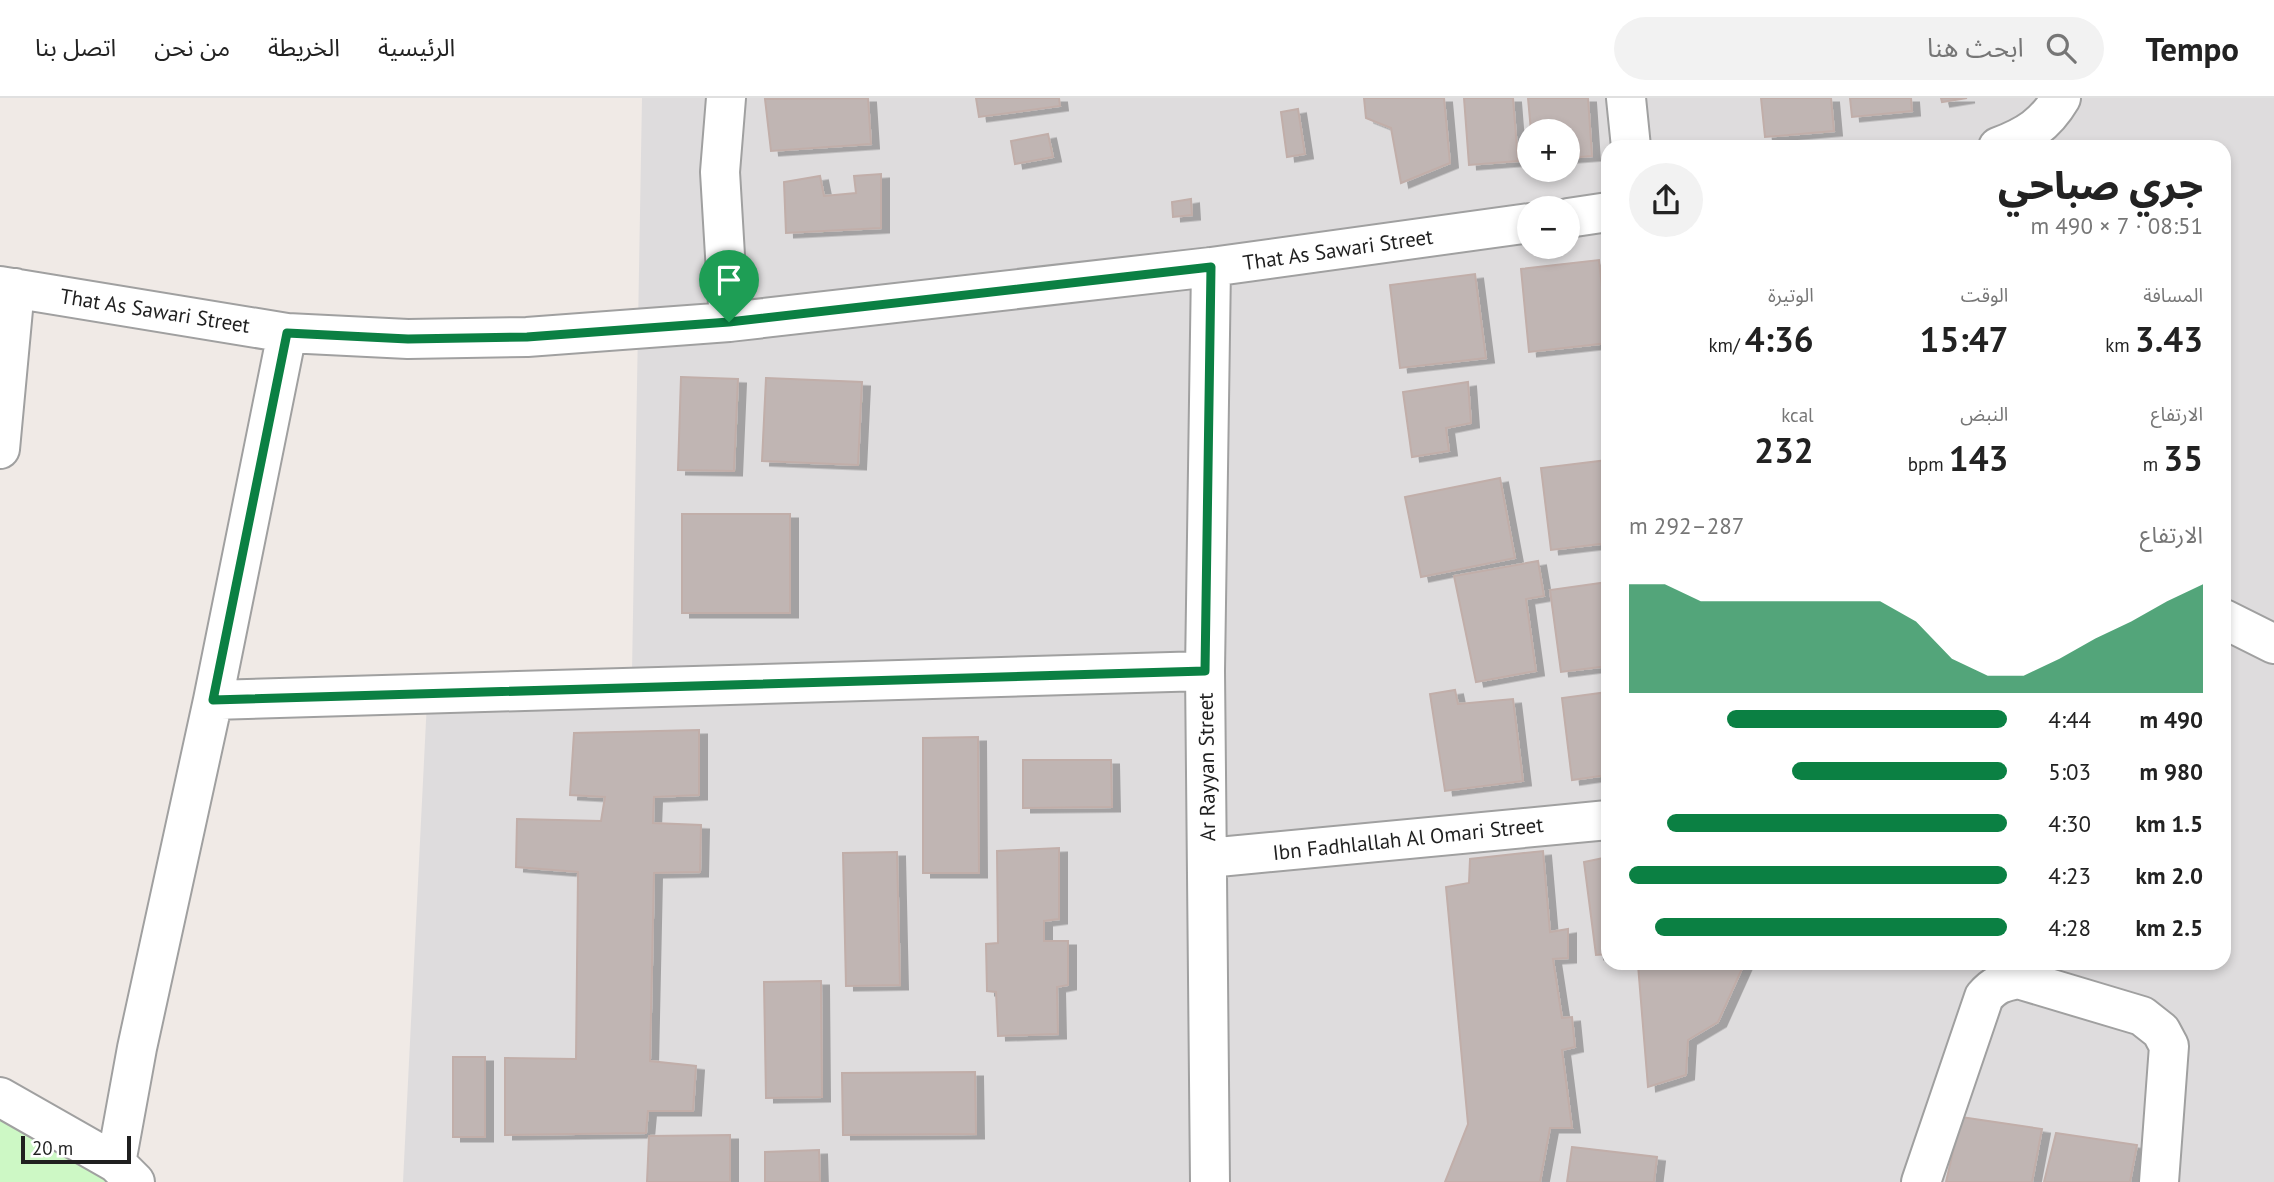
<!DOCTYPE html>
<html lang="ar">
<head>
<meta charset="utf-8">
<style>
	:root { --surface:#fff; --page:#f2f2f2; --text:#222; --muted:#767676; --line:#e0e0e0; --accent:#0b8043 }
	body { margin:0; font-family:"PT Sans","Noto Sans Arabic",sans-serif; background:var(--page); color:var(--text); direction:rtl; height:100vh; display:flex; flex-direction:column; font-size:26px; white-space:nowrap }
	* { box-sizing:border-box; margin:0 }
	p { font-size:23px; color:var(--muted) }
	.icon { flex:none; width:38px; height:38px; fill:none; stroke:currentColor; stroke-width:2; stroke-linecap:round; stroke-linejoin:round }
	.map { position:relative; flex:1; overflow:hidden; direction:ltr }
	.panel { position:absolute; left:1601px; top:42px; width:630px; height:830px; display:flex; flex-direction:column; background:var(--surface); border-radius:21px; box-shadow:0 4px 10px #0003; direction:rtl }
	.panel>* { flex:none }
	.tools { position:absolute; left:1517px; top:21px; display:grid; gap:14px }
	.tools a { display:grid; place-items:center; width:63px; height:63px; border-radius:50%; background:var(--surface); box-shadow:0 4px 10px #0003; font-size:35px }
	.scale { position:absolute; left:21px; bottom:18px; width:110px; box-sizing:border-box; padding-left:7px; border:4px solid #1f1f1f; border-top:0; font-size:19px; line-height:24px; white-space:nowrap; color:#1f1f1f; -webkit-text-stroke:5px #fff; paint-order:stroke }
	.pin { position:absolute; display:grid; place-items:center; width:60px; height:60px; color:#fff; margin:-72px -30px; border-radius:50% 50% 50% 0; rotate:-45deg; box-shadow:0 0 7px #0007 }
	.pin .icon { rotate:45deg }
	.round { display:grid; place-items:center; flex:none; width:74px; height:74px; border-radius:37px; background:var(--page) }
	.summary { display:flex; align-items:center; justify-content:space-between; height:119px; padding:0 28px }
	h1 { font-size:38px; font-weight:800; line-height:52px }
	.stats { display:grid; grid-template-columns:repeat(3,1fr); gap:10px; height:119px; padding:7px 28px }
	.stats div { display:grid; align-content:center }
	.stats b { font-size:35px; font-weight:800 }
	.stats small { font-size:19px; font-weight:400 }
	.stats p { font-size:19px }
	.chart { height:196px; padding:14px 28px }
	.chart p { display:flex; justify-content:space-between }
	.chart svg { width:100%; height:126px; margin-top:7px; fill:var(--accent); opacity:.7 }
	ul { padding:0 28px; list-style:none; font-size:23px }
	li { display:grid; grid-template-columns:112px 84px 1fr; align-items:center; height:52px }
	li i { height:18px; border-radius:9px; background:var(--accent) }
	header { display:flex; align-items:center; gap:42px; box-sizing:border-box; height:98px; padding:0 35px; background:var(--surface); border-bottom:2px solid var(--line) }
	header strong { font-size:33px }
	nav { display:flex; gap:38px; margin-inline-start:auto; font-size:24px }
	.search { width:490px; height:63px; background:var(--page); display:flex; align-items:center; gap:18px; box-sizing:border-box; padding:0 24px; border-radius:38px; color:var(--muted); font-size:26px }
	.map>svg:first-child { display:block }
	.residential { fill:#dedcdd; fill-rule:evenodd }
	.park { fill:#cdf8c5 }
	.building { fill:#c0b5b3; stroke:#c1aea9; stroke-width:2; filter:url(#shadow) }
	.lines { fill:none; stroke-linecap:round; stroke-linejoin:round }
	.minor-casing { stroke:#a0a0a0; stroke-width:42 }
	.minor { stroke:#fff; stroke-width:38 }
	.route-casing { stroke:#fff; stroke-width:14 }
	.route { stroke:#0b8043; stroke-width:9 }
	.labels { text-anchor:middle; stroke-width:5; stroke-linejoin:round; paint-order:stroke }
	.street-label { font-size:21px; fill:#1f1f1f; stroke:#fff }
</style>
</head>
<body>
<header>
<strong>Tempo</strong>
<div class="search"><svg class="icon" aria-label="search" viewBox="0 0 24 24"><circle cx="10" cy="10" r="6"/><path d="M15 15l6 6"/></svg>ابحث هنا</div>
<nav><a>الرئيسية</a><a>الخريطة</a><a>من نحن</a><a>اتصل بنا</a></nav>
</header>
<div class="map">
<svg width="2274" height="1084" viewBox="0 0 2274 1084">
	<defs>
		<filter id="shadow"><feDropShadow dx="8" dy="4.5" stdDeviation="0" flood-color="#0004"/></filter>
	</defs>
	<rect width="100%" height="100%" fill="#f0eae6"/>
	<path class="residential" d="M642 0H2274V1084H403L428 583 632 574ZM1530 33H1568V72H1530ZM1608 49H2224V864H1608ZM1530 110H1568V149H1530Z"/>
	<path class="park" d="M0 1002 113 1084H0Z"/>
	<path class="building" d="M868 0 871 46 771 53 765 1Z
		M976 0H1059L1060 8 979 19Z
		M1364 0H1444L1450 65 1401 85 1391 30 1366 20Z
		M1464 0H1513L1518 63 1469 67Z
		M1528 0H1588L1592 58 1568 60V33H1531Z
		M1761 0H1831L1834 33 1765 39Z
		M1850 0H1911L1912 13 1852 19Z
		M1941 0H1967L1942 4Z
		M1298 11 1305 56 1287 59 1281 14Z
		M1048 36 1053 59 1015 66 1011 43Z
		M881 76V130L786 135 784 84 820 78 824 98 856 95 854 78Z
		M1191 101 1192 117 1173 119 1172 104Z
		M1599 162 1608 245 1529 254 1521 171Z
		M1475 176 1486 260 1400 270 1390 187Z
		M681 279 738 281 734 373 678 372Z
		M766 280 862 284 858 367 762 363Z
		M1468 284 1471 325 1446 330 1449 353 1412 359 1403 294Z
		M1608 362V445L1551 452 1541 370Z
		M1500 380 1515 460 1421 479 1405 399Z
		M682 416H790V515H682Z
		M1538 463 1544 498 1526 501 1536 573 1476 584 1454 478Z
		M1608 484V568L1561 574 1550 492Z
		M1455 592 1458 606 1513 601 1523 683 1445 693 1430 596Z
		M1608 594V677L1572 682 1562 600Z
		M699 632V697L654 699 653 725 701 727 700 774 654 775 650 963 696 968 693 1013H648L646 1035 505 1037V960L576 961 578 774 516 769 517 721 601 723 605 699 570 697 574 635Z
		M978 639 979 775H923V640Z
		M1023 662H1111L1112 709 1023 710Z
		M1059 750V821L1044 823V843H1068V887L1057 889 1058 936 998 938 996 894 987 893 986 846 998 845 997 753Z
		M1543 753 1550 834 1568 831V860L1553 861 1562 920 1572 919 1575 949 1562 952 1572 1030H1550L1540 1084H1445L1468 1026 1446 789 1469 785 1470 761Z
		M897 754 900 887 846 888 843 755Z
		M1608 759V856L1596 857 1584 764Z
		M1668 864H1745L1718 924 1688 942 1686 977 1648 989 1638 867Z
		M821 883 822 999 766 1000 764 884Z
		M453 959H485V1039H453Z
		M975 974 976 1036 843 1037 842 975Z
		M1961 1019 2042 1031 2032 1084H1946Z
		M2056 1035 2137 1047 2130 1084H2044Z
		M730 1037V1084H647L649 1038Z
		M1572 1049 1657 1059 1654 1084H1567Z
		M819 1052 820 1084H765V1054Z"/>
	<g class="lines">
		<defs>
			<path id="minor" d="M726 0 720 74 729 224
				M1626 0 1631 49
				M1998 49C2027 38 2045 27 2061 0
				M1568 120 1608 114
				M0 188 287 235 408 241 527 239 729 224 1211 169 1530 125
				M0 351 15 190
				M2224 521 2274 546
				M213 602 1205 573
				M1208 760 1608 722
				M0 999 116 1065 135 1084
				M116 1065 137 950 213 602 287 235
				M1210 1084 1205 573 1211 169
				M1921 1084 1984 899C1994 887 2002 884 2018 881L2142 918 2161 933 2169 948 2159 1084"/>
		</defs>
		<use href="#minor" class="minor-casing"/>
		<use href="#minor" class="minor"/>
	</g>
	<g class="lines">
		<defs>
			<path id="route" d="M1211 169 1205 573 213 602 287 235 408 241 527 239 729 224Z"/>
		</defs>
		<use href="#route" class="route-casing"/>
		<use href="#route" class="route"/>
	</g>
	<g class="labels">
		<g class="street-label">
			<text transform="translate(1338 152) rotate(-8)" y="7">That As Sawari Street</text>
			<text transform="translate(155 213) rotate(9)" y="7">That As Sawari Street</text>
			<text transform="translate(1207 669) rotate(-91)" y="7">Ar Rayyan Street</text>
			<text transform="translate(1408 741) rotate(-6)" y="7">Ibn Fadhlallah Al Omari Street</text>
		</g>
	</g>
</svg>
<div class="tools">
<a>+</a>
<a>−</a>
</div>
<div class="scale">20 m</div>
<div class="pin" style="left:729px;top:224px;background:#1e9e55"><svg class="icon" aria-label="arrive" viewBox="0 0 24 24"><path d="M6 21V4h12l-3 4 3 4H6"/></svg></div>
<section class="panel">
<div class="summary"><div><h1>جري صباحي</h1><p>08:51 · 7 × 490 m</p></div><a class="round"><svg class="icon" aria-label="share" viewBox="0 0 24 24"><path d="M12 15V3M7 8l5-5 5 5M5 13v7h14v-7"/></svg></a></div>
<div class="stats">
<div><p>المسافة</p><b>3.43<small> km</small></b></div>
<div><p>الوقت</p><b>15:47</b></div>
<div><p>الوتيرة</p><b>4:36<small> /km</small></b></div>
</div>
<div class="stats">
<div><p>الارتفاع</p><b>35<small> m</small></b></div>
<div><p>النبض</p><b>143<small> bpm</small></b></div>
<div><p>kcal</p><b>232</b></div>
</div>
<div class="chart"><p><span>الارتفاع</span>287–292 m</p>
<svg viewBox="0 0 160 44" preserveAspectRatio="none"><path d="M0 44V6L10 6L20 12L30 12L40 12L50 12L60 12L70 12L80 19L90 32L100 38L110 38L120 32L130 25L140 19L150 12L160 6V44z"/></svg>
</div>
<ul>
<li><b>490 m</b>4:44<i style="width:74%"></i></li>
<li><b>980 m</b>5:03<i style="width:57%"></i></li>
<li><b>1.5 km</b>4:30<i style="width:90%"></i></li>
<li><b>2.0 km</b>4:23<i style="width:100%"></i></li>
<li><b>2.5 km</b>4:28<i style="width:93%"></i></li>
</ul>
</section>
</div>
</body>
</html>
